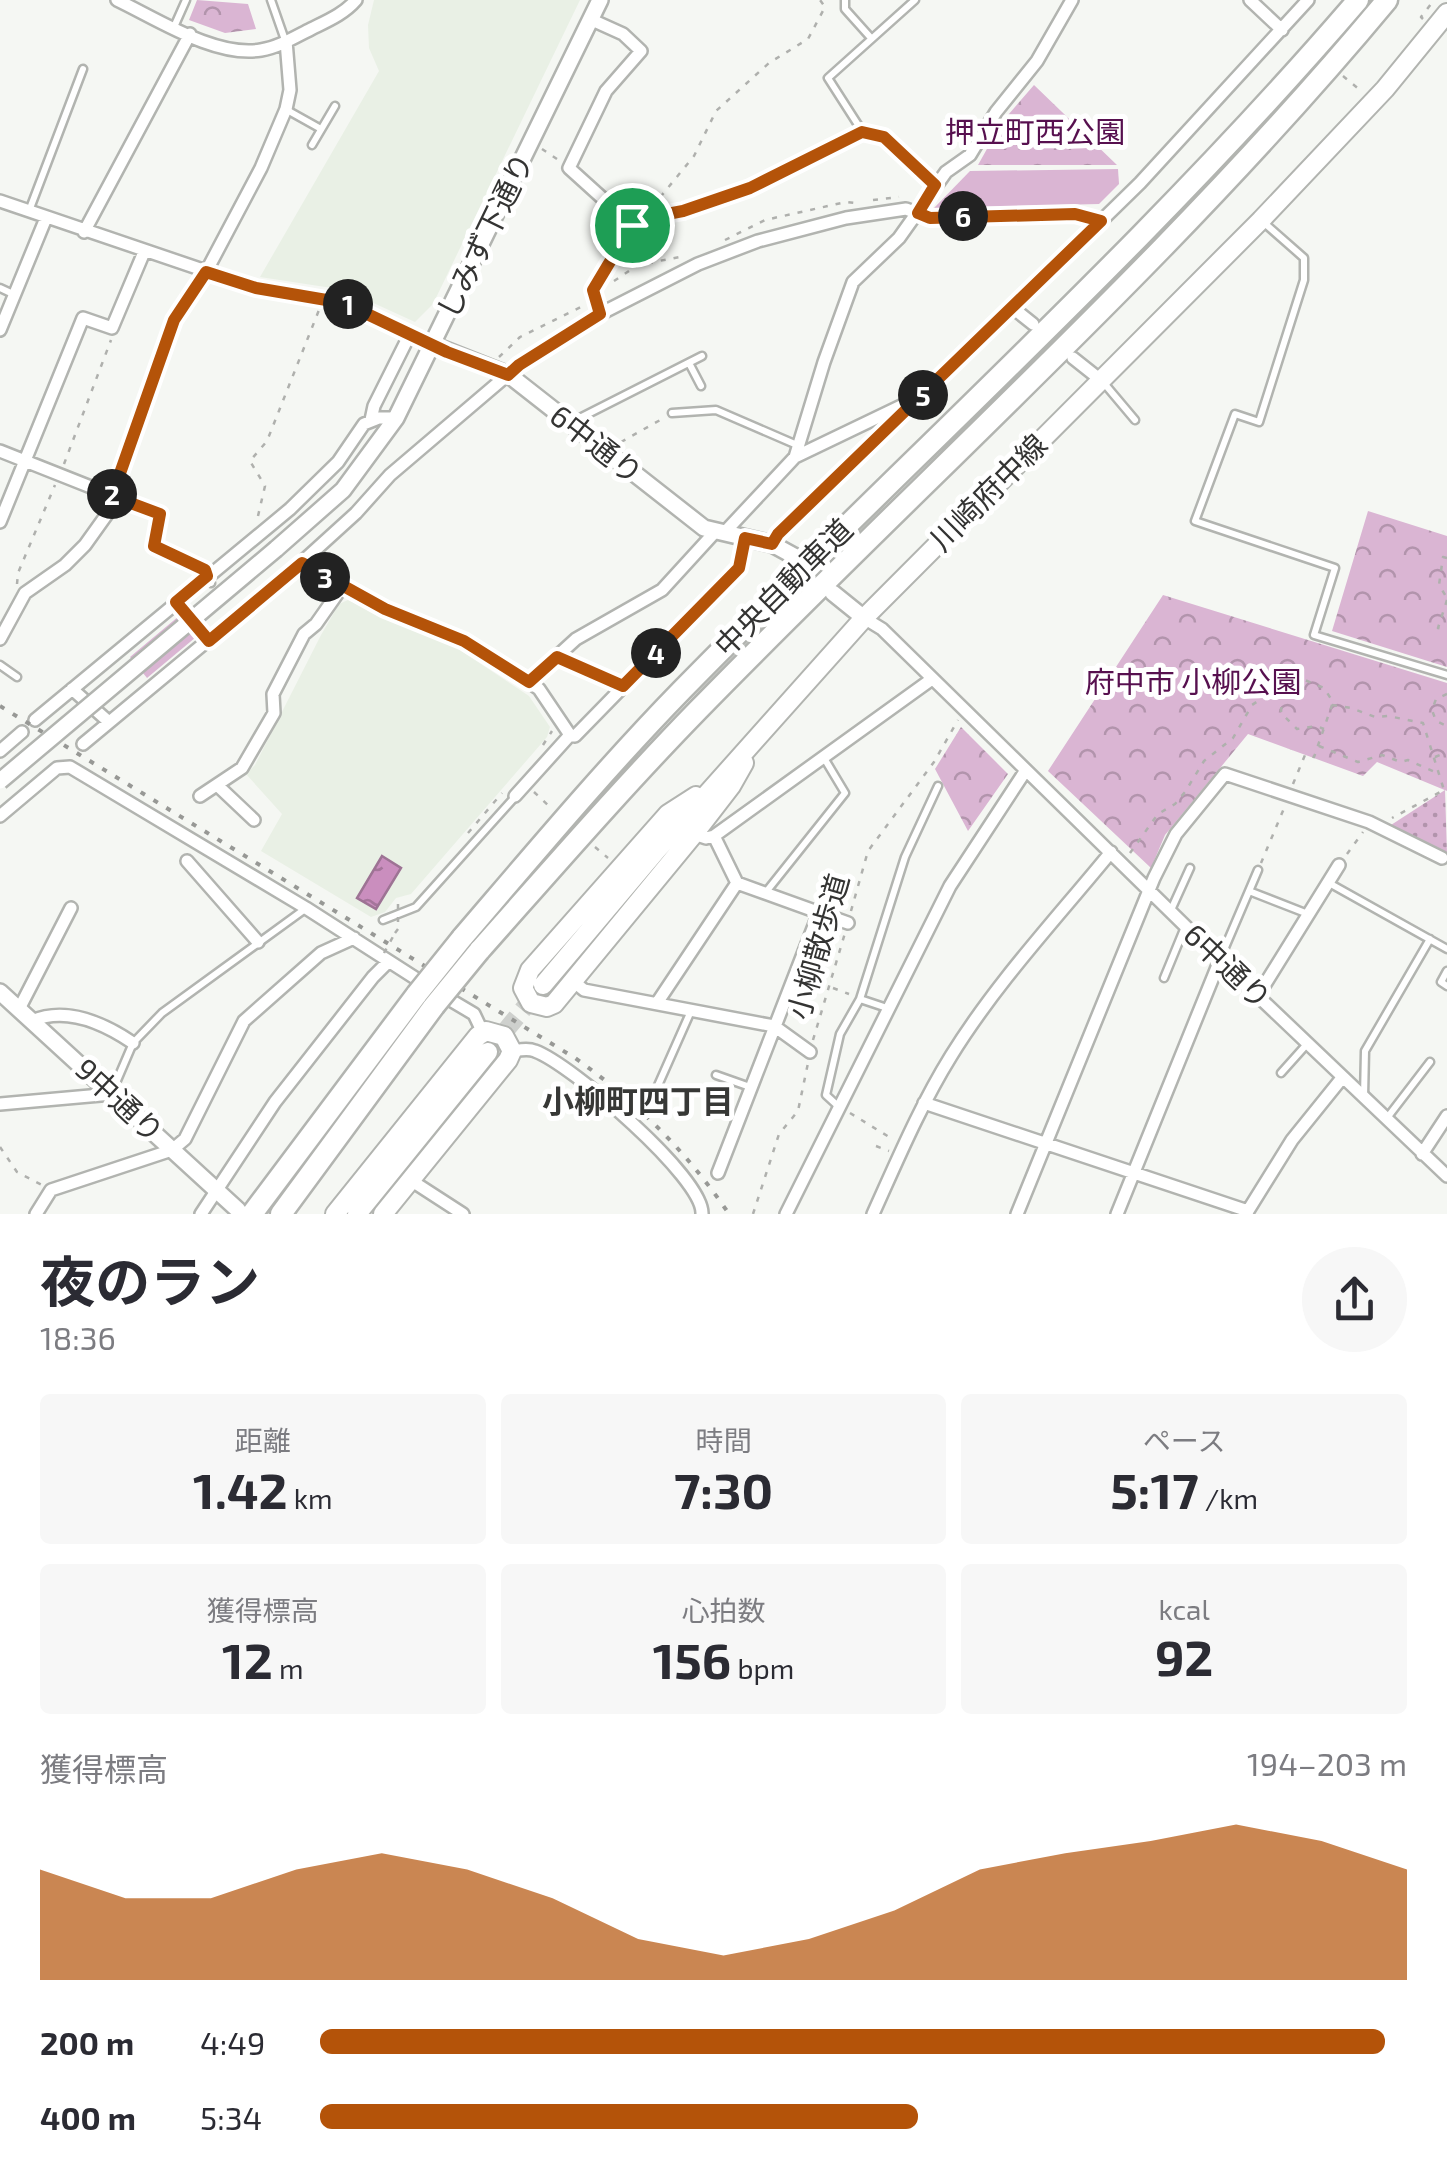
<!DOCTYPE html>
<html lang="ja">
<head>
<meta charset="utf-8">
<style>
	:root { --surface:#fff; --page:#f7f7f7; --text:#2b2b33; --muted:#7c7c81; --accent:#b45309 }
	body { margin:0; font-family:"Exo 2","Noto Sans JP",sans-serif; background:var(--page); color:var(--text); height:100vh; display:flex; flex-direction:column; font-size:38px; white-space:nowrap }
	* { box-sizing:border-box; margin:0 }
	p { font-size:32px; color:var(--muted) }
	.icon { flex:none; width:55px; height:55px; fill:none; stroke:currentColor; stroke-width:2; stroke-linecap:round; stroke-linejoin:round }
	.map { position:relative; height:1214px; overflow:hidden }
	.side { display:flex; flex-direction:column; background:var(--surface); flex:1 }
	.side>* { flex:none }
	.pin { position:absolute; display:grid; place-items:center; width:85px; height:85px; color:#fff; margin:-42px; border:5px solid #fff; border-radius:50%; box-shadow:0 2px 10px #0007 }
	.km { position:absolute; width:50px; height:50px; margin:-25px; border-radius:50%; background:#222; color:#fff; font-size:28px; line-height:50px; text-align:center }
	.round { display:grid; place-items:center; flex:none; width:105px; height:105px; border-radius:52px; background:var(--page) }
	.summary { display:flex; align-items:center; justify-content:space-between; height:170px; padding:0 40px }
	h1 { font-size:55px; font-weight:700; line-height:75px }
	.metrics { display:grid; grid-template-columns:repeat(3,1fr); gap:15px; height:170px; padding:10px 40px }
	.metrics div { display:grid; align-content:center; border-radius:10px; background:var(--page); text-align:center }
	.metrics b { font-size:50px; font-weight:700 }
	.metrics small { font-size:28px; font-weight:400 }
	.metrics p { font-size:28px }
	.chart { height:280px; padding:20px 40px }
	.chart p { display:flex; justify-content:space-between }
	.chart svg { width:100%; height:180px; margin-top:10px; fill:var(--accent); opacity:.7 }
	ul { padding:0 40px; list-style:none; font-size:32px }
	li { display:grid; grid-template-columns:160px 120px 1fr; align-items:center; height:75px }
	li i { height:25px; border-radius:12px; background:var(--accent) }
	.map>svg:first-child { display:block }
	.built { fill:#e9f0e5 }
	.grass { fill:#dab5d3 }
	.park { fill:url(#park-crowns) }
	.garden { fill:url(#garden-dots) }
	.water { fill:url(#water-ripples); stroke:#9d7394; stroke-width:2.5 }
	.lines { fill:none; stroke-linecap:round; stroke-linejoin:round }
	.primary-tunnel { stroke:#ced0cd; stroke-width:18; stroke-dasharray:18 9; stroke-linecap:butt }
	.lane-casing { stroke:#b2b4b0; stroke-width:11 }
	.street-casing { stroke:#b2b4b0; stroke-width:16 }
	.secondary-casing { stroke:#b2b4b0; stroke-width:20 }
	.primary-casing { stroke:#b2b4b0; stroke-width:22 }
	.highway-casing { stroke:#b2b4b0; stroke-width:25 }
	.path { stroke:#afb0ad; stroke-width:2.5; stroke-dasharray:5 8; stroke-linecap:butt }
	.lane { stroke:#fff; stroke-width:6 }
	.street { stroke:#fff; stroke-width:11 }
	.secondary { stroke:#fff; stroke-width:15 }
	.primary { stroke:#fff; stroke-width:18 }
	.highway { stroke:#fff; stroke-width:20 }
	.rail { stroke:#979895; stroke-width:4; stroke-dasharray:5 10; stroke-linecap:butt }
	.secondary-bridge-casing { stroke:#b2b4b0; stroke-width:20; stroke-linecap:butt }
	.highway-bridge-casing { stroke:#b2b4b0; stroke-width:25; stroke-linecap:butt }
	.path-bridge { stroke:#afb0ad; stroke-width:2.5; stroke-dasharray:5 8; stroke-linecap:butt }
	.secondary-bridge { stroke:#fff; stroke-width:15 }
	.highway-bridge { stroke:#fff; stroke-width:20 }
	.route-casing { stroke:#fff; stroke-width:20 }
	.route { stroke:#b45309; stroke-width:12 }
	.labels { text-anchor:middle; stroke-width:10; stroke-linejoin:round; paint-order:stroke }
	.park-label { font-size:30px; fill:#57104f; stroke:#fff }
	.street-label { font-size:30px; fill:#343433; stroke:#fff }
	.neighbourhood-label { font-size:32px; font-weight:bold; fill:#373836; stroke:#fff }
</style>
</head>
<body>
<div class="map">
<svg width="1447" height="1214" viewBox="0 0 1447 1214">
	<defs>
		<pattern id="park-crowns" width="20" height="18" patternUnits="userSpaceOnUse" patternTransform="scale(2.5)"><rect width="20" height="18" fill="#dab5d3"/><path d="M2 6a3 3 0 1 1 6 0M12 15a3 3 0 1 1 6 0" fill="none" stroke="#b294ac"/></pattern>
		<pattern id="garden-dots" width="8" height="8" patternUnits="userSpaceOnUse" patternTransform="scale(2.5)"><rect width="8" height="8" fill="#dab5d3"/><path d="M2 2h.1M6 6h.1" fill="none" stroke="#b294ac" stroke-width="1.8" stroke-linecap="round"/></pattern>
		<pattern id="water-ripples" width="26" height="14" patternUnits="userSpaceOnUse" patternTransform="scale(2.5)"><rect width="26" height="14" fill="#ca8ebe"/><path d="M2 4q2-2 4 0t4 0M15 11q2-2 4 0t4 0" fill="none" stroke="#a5759b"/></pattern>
	</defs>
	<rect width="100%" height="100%" fill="#f5f7f3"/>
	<path class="built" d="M374 0H580L433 304 415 322 345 290 260 277 379 71 369 48 368 25Z
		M348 600 457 648 529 696 550 727 547 737 411 894 396 898 385 912 371 917 261 851 282 814 246 774 255 765 321 635 339 604Z"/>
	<path class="grass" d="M1118 169 1119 184 1099 204 934 208 970 171Z"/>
	<path class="park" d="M197 0 248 4 256 29 225 33 189 20Z
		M1034 85 1117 165H978L1002 122Z
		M1368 511 1447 536V667L1332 631Z
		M1163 595 1447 683V791L1377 762 1363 776 1248 734 1165 835 1151 868 1048 771Z
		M185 611 202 632 147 678 130 657Z
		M961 727 1008 774 968 831 935 769Z"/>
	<path class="garden" d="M1445 790 1447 854 1391 825Z"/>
	<path class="water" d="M382 856 401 868 376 909 357 898Z"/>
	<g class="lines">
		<path class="primary-tunnel" d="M488 1052 543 985"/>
		<defs>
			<path id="lane" d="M271 0 285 40
				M845 0V9L871 38
				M174 27 186 0
				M287 110 321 129
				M862 131 828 78 915 0
				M312 145 335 106
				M29 211 83 69
				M1262 221 1304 258V280L1259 422 1235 414 1195 521 1335 568 1314 635 1447 675
				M0 288 13 294
				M689 363 701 386
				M1103 382 1135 420
				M672 413 716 410 797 445
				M570 423 702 356
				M159 515 154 546 205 570 211 583
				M773 542 777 534 913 404
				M0 665 17 677
				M1329 883 1447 949
				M1249 891 1308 914
				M766 892 845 793 824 758
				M1171 910 1190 868
				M383 920 416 907 515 797
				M1220 959 1258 870
				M1447 971 1441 982 1447 986
				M1164 978 1185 927
				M860 999 887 1008
				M1281 1073 1307 1044
				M716 1075 750 1087
				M112 1092 133 1043 162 1013 305 909
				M1364 1097 1365 1051 1430 939
				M838 1106 826 1095 840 1034 860 999 905 857 938 786
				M648 1108 691 1011
				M1387 1118 1430 1062"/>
			<path id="street" d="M117 0C157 19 216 58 261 50 279 47 295 37 311 29 327 21 344 14 356 0
				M1250 0 1282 30
				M592 20 623 34 641 51 606 91 569 168 632 225
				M0 201 256 288 344 303 433 345
				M84 232 190 34
				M1013 308 1033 324
				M600 314 593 291 632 225 750 189 863 132 884 137 935 185
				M0 330 46 218
				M1073 358 1102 381
				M371 420 374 406 410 334
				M0 451 159 514
				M795 457 922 396 1140 183 1308 0
				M0 522 83 318 112 328 144 252
				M724 533 795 457 824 362 853 282 899 238 946 172 970 155 996 112 1037 61 1072 0
				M301 563 356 513 390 475 519 365 600 314 698 264 758 241 846 218 906 209 930 218 1075 214 1101 221
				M176 602 209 641
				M864 618 882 629 1220 960 1447 1176
				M0 639 25 593 65 565 85 545 110 510 112 496 174 320 206 272 261 168 286 109 290 90 286 41
				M557 657 623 686
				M72 689 109 722
				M35 720 290 509 338 462 364 424 379 418H396
				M570 735 575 736 739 568 745 538
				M83 744 301 563 385 609 464 641 529 682
				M0 751 22 732
				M217 785 254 820
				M200 796 242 768 274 713 273 694 304 634 316 624 342 587
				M515 796 570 735 539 689 529 682 576 639 662 590 715 532
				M0 816 57 768 70 767 306 908 426 985
				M694 834 706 838 714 836 932 679
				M714 836 737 883 848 923
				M187 861 258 942
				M573 981 584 990 774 1026 810 1052
				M442 995 474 1014 483 1033
				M1257 997 1339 865
				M657 1003 737 883
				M19 1009 71 908
				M32 1021C66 1006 105 1024 133 1043
				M512 1051C520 1050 528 1048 535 1051 571 1064 704 1178 702 1214
				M924 1103 1248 1211
				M0 1104 112 1094
				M1422 1154 1447 1116
				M718 1173 819 913
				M412 1181 463 1214
				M36 1214 51 1190 172 1150 185 1139 244 1021 321 953 354 938
				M201 1214 275 1102 373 977 388 962
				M786 1214 950 886 1026 770
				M873 1214C897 1161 920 1106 951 1056 996 983 1057 918 1111 852
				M1017 1214 1154 878 1176 834 1225 774 1369 822 1442 858
				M1117 1214 1220 960
				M1246 1214 1292 1140 1342 1078"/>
			<path id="secondary" d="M433 345 509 375 704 528 772 544 794 556
				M276 549 343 490 396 418 600 0
				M833 593 864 618
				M0 992 238 1210"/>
			<path id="primary" d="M696 796 668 814 530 970 523 988 531 1003 547 1007 554 1004 694 834 731 786 744 763
				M543 985 657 850 864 618 1261 220 1385 89 1447 13
				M335 1214 478 1036 486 1031 504 1036 512 1051 508 1060 383 1214
				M357 1214 488 1052"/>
			<path id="highway" d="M462 938C534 854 605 769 682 690 907 460 1148 245 1358 0
				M479 951C551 870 622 788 698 710 928 474 1176 254 1387 0
				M252 1214 417 994
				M281 1214 434 1006"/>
		</defs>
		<use href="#lane" class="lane-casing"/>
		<use href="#street" class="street-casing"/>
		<use href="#secondary" class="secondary-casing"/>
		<use href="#primary" class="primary-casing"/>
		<use href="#highway" class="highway-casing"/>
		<path class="path" d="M1423 19 1421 17 1434 0
			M1343 76 1360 90
			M542 149 560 161
			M873 200 899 197
			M650 205 662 195 694 156 716 111 769 63 808 39 825 7 820 0
			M725 240 765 220 846 202 855 203
			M614 281 638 265 685 256
			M499 357 520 337 585 305
			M621 442 662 419
			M64 464 111 340
			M258 516 265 486 250 461 267 441 319 310
			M1447 558 1443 557 1439 585 1447 598
			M17 584 18 573 55 485
			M1447 600 1438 628 1447 630
			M1447 694 1436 699 1432 710 1436 721 1447 726
			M1332 705 1351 708 1375 717 1388 716 1423 723 1444 790 1392 818
			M543 745 552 731
			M1319 746 1358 762 1382 755 1401 762 1408 760 1437 773
			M1435 757 1447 752
			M1293 784 1305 755 1314 757 1332 705 1333 702 1324 688 1295 676 1282 694 1281 713 1297 729 1316 726 1324 729
			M534 792 550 807
			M468 833 502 793
			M595 847 608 858
			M1130 853 1158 814 1175 804 1185 792 1204 761 1233 738 1252 705 1264 697 1281 693
			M1347 854 1363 832
			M1261 863 1285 806
			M851 911 868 851 934 762 958 720
			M395 933 398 929
			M833 988 849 994
			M813 1040 845 933
			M850 1113 894 1140
			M876 1146 889 1151
			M0 1147 17 1172 42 1185
			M753 1214 779 1134 798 1111 808 1063"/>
		<use href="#lane" class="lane"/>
		<use href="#street" class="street"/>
		<use href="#secondary" class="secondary"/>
		<use href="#primary" class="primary"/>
		<use href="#highway" class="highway"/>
		<path class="rail" d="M0 706 575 1058C636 1101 687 1152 729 1214"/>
		<defs>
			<path id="secondary-bridge" d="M0 781 276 549"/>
			<path id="highway-bridge" d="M417 994 462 938
				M434 1006 479 951"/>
		</defs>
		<use href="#secondary-bridge" class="secondary-bridge-casing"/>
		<use href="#highway-bridge" class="highway-bridge-casing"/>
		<path class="path-bridge" d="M398 904V929
			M384 953 395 933"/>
		<use href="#secondary-bridge" class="secondary-bridge"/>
		<use href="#highway-bridge" class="highway-bridge"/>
	</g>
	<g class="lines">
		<defs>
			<path id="route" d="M862 132 884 137 935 185 918 213 930 218 1075 214 1101 221 778 534 772 544 745 538 739 568 623 686 557 657 529 682 464 641 385 609 302 563 209 641 176 602 207 576 205 570 154 546 160 514 112 496 174 320 206 272 256 288 344 303 447 352 508 375 519 365 600 314 593 290 632 225 646 218 683 211 750 188Z"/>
		</defs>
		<use href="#route" class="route-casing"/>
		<use href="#route" class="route"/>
	</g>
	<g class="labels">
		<g class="park-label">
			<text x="1035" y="143">押立町西公園</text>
			<text x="1193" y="693">府中市 小柳公園</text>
		</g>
		<g class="street-label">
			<text transform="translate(486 236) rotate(-64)" y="10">しみず下通り</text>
			<text transform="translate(596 445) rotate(38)" y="10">6中通り</text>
			<text transform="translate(989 493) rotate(-45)" y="10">川崎府中線</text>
			<text transform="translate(784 588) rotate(-45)" y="10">中央自動車道</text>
			<text transform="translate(819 947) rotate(-74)" y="10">小柳散歩道</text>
			<text transform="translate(1227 967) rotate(44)" y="10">6中通り</text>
			<text transform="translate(119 1101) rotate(43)" y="10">9中通り</text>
		</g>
		<g class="neighbourhood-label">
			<text x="638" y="1113">小柳町四丁目</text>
		</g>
	</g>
</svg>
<div class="pin" style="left:632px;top:225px;background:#1e9e55"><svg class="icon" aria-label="arrive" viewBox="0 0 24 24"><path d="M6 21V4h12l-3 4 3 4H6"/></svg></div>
<b class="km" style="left:348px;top:304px">1</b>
<b class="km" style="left:112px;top:494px">2</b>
<b class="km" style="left:325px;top:577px">3</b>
<b class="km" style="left:656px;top:653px">4</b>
<b class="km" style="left:923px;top:395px">5</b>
<b class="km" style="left:963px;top:216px">6</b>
</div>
<section class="side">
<div class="summary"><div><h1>夜のラン</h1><p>18:36</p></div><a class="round"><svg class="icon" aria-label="share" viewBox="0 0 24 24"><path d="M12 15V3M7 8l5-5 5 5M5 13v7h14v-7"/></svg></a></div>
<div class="metrics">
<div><p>距離</p><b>1.42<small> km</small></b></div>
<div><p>時間</p><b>7:30</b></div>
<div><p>ペース</p><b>5:17<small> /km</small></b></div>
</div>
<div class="metrics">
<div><p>獲得標高</p><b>12<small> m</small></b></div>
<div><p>心拍数</p><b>156<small> bpm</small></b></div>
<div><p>kcal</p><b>92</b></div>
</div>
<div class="chart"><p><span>獲得標高</span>194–203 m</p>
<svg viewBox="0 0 160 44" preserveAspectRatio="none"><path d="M0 44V17L10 24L20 24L30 17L40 13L50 17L60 24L70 34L80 38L90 34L100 27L110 17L120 13L130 10L140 6L150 10L160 17V44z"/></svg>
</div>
<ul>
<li><b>200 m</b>4:49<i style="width:98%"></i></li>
<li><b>400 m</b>5:34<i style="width:55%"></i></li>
</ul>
</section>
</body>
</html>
